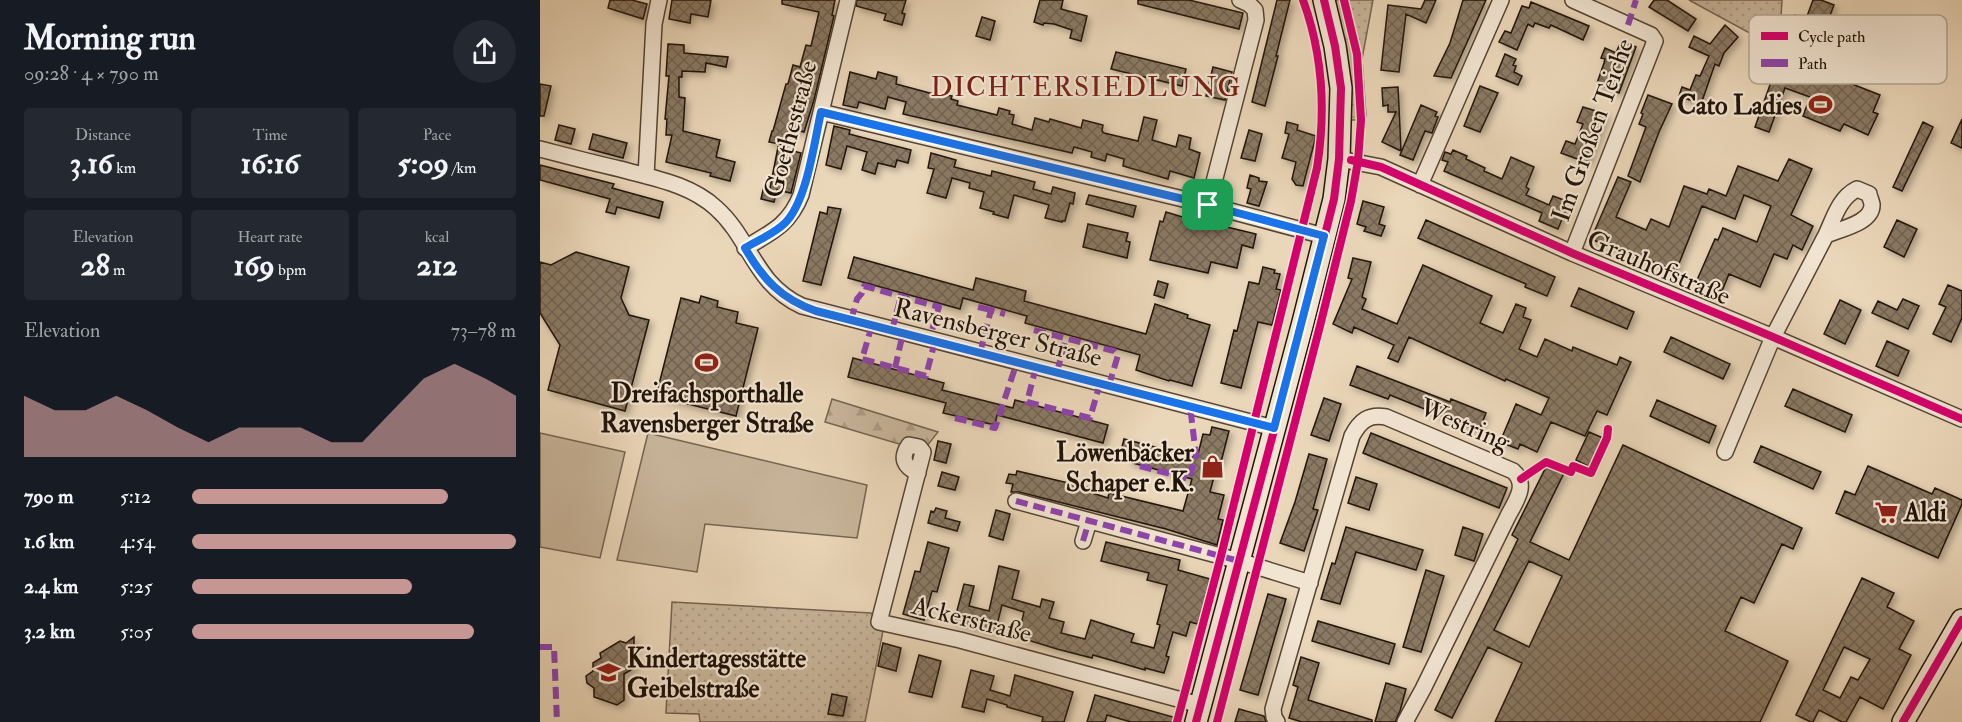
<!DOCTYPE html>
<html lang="en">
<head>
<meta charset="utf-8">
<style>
	:root { --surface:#171b24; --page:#242831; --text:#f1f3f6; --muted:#9ea1a6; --accent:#c59692 }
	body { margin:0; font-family:"IM FELL Double Pica",serif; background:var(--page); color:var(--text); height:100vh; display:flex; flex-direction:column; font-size:22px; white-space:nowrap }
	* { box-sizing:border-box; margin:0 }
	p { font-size:20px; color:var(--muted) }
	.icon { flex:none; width:33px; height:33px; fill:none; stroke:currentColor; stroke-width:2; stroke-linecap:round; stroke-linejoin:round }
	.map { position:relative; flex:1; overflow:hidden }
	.sheet { display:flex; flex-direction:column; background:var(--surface); width:540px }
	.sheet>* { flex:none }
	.pin { position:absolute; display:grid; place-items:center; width:51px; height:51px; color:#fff; margin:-26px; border-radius:12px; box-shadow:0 3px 9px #0006 }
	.round { display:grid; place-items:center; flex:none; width:63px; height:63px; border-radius:32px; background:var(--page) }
	.head { display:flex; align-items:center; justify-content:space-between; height:102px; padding:0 24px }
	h1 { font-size:33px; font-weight:700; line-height:45px }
	.figures { display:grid; grid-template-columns:repeat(3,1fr); gap:9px; height:102px; padding:6px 24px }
	.figures div { display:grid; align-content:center; border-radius:6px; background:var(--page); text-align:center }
	.figures b { font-size:30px; font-weight:700 }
	.figures small { font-size:16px; font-weight:400 }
	.figures p { font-size:16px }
	.chart { height:168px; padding:12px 24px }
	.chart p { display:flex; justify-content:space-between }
	.chart svg { width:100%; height:108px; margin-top:6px; fill:var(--accent); opacity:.7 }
	ul { padding:0 24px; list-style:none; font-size:20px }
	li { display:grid; grid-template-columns:96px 72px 1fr; align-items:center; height:45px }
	li i { height:15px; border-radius:8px; background:var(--accent) }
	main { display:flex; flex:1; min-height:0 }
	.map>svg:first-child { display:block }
	.green { fill:url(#green-dots); stroke:#756452; stroke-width:1.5 }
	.forest { fill:url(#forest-firs); stroke:#756452; stroke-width:1.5 }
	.pitch { fill:#c8b59a; stroke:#756452; stroke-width:1.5 }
	.building { fill:url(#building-cross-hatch); stroke:#221409; stroke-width:1.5; fill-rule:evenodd; filter:url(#shadow) }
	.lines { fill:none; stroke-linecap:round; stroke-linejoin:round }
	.street-casing { stroke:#544435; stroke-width:18 }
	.secondary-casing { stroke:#221409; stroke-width:24 }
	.street { stroke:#f1e4d1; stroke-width:15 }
	.secondary { stroke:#f1e4d1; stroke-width:21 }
	.quiet { stroke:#8e44ad; stroke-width:6; stroke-dasharray:12 6; stroke-linecap:butt }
	.cycleway-casing { stroke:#f1e4d1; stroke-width:11 }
	.cycleway { stroke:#d6006c; stroke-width:8 }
	.route-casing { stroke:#fff; stroke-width:12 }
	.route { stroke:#1a73e8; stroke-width:8 }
	.labels { text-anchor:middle; stroke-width:4.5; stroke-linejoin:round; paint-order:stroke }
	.poi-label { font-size:26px; font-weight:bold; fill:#221409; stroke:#f1e4d1; text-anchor:end }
	.street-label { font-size:26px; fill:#221409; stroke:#f1e4d1 }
	.neighbourhood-label { font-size:27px; letter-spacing:1.5px; fill:#7a1f14; stroke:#f1e4d1 }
	.key { fill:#f1e4d1; stroke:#b3a695; stroke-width:1.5 }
	.key-label { font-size:16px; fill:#221409 }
</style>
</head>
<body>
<main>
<section class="sheet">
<div class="head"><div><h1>Morning run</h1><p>09:28 · 4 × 790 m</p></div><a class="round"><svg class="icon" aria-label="share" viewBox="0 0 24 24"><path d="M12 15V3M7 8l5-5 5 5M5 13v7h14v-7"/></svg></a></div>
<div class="figures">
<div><p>Distance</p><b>3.16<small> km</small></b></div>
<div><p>Time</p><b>16:16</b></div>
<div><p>Pace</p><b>5:09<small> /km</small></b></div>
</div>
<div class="figures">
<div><p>Elevation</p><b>28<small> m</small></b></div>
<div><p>Heart rate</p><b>169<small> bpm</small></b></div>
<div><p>kcal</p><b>212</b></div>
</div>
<div class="chart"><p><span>Elevation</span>73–78 m</p>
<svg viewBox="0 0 160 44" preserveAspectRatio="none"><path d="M0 44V19L10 25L20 25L30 19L40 25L50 32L60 38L70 32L80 32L90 32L100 38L110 38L120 25L130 12L140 6L150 12L160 19V44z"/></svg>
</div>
<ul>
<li><b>790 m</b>5:12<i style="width:79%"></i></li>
<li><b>1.6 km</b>4:54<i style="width:100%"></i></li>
<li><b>2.4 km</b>5:25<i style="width:68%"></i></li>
<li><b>3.2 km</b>5:05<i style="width:87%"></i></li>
</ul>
</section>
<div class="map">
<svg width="1422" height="722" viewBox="0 0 1422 722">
	<defs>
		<pattern id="green-dots" width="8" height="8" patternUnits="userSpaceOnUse" patternTransform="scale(1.5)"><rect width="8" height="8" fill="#c8b59a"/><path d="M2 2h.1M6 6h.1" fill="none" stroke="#ac9b83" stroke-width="1.8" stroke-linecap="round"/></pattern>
		<pattern id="forest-firs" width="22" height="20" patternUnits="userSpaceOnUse" patternTransform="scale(1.5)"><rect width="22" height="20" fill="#c8b59a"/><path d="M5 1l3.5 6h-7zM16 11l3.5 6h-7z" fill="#ac9b83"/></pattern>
		<pattern id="building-cross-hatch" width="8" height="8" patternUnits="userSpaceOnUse" patternTransform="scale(1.5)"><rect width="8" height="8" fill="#8a7964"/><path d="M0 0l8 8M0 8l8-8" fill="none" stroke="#706251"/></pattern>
		<filter id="shadow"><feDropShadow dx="3.5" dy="3.5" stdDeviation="3" flood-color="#0004"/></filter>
	</defs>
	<rect width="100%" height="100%" fill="#ead6b8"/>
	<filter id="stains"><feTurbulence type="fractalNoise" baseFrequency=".00333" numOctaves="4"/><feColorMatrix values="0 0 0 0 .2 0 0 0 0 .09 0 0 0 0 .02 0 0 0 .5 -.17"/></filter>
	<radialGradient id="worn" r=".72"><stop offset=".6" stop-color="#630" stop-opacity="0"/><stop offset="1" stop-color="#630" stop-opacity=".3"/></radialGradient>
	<path class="green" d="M784 0H833L822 59 826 116 821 120H800Z
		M1149 0H1242L1239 49Z
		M132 602 331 613 343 631 325 722H160L159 714 126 713Z"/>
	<path class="forest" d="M292 399 398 432 387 446 367 440 359 444 285 422Z"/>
	<path class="pitch" d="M0 433 85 452 60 558 0 547Z
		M108 433 327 485 317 538 165 524 157 572 77 560Z"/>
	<path class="building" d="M70 0H92L107 4 103 19 68 8Z
		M132 0H171L168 17 151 14 150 23 129 19Z
		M242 0H295L292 15 294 16 274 100 264 132 249 128 244 145 229 142 232 131H233L246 84H248L253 65 260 67 266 45 271 46 279 12 242 4Z
		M317 0H366L362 13 365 14 362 25 344 20 346 14 316 6Z
		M500 0H523L521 9 547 16 541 41 530 38 532 30 514 24 504 23 503 25 494 22Z
		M598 0H649L703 13 699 29 598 4Z
		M737 0H750L736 56H738L725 106 712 102Z
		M885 0H896L886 23 866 14 859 72 841 70 848 5 881 9Z
		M923 0H946L911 78 894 76 910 43Z
		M1114 0H1127L1156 19 1148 31 1109 7Z
		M1273 0H1281L1294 5 1281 39 1266 34 1263 43 1247 37 1255 15 1266 19Z
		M991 2 1049 26 1043 40 1011 25 1009 28 995 23 993 27 988 24 977 50 959 42 965 31 971 33 982 6 989 8Z
		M442 17 455 21 450 40 436 36Z
		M1185 25 1198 37 1184 53 1179 66 1175 64 1161 104 1139 96 1142 87 1150 90 1156 75 1160 76 1169 56 1149 47 1154 36 1170 44Z
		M1081 41 1096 47 1079 93 1057 83 1064 63 1065 59 1061 58 1065 48 1076 53Z
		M128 44 144 45V53L188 57 186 67 166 63 165 72 142 71V77H139V97L145 98 143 131 180 140 176 157 195 162 190 181 170 176 171 173 126 162 132 135H126L127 119H125L129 76H126Z
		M576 52 646 69 642 86 571 69Z
		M965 54 976 59 973 65 976 66 974 72 982 76 978 85 956 76Z
		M1251 60 1340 95 1333 112 1338 114 1328 135 1304 124 1300 131 1263 116 1270 97 1245 88 1229 132 1215 127 1231 82 1226 81 1231 70 1245 75Z
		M673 67 692 72 685 100 666 96Z
		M310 72 336 79 338 72 357 77 356 84 401 96 402 94 412 96 411 99 418 101 417 105 457 115 459 108 470 111 469 114 474 115 472 124 492 130 495 118 509 122 510 119 541 128 543 120 563 125 562 131 564 133 598 141 604 117 617 120 612 140 636 147 639 135 651 138 649 149 660 153 654 178 630 171 628 179 583 166 584 159 567 154 565 161 551 157 552 152 534 147 532 153 363 114 366 102 348 97 345 109 319 102 317 108 303 105Z
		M0 84 11 86 4 116H0Z
		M940 86 958 93 940 132 924 126Z
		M858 87 859 107 861 151 842 142 856 112H848V105L843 106 842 88Z
		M1108 95 1132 104 1119 132 1100 182 1088 176 1106 127 1099 124 1103 114 1101 113Z
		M881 105 897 112 895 116 898 117 892 133 885 131 873 160 860 155Z
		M1043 107 1066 114 1048 163 1021 153 1026 141 1035 144 1043 124 1037 122Z
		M1422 119V148L1411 143Z
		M747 122 758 125 757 130 776 136 763 186 756 185 752 179 756 162 742 158 749 134 745 133Z
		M1383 122 1393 127 1362 191 1353 187Z
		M19 125 35 129 31 144 15 140Z
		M294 126 310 130 309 134 371 150 368 163 357 160 355 167 338 163 335 174 322 170 327 152 307 146 301 169 286 165Z
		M709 130 722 134 715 161 701 158Z
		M53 134 87 143 83 158 49 149Z
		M238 147 261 153 251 193 237 190 234 202 221 199 224 186 230 188Z
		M913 150 927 156 926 159 945 168 944 171 962 179 971 157 994 167 986 187 989 189 986 195 1009 205 1013 196 1029 202 1018 229 999 221 1002 213 904 171 908 162 902 160 905 152 911 154Z
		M391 153 416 160 414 167 451 176 452 171 495 182 493 189 511 194 513 187 535 193 533 204 530 203 525 221H522V222L505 218 509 205 474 195 468 218 453 214 454 212 440 208 444 192 429 188 430 183 412 178 406 198 387 193 394 169 388 168Z
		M1249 159 1272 169 1251 215 1273 226 1262 250 1253 245 1247 259 1234 254 1220 287 1189 274 1182 291 1157 280 1175 239 1178 240 1183 228 1217 242 1231 206 1204 195 1195 219 1162 206 1136 271 1106 259 1105 262 1051 239 1078 177 1091 182 1076 217 1106 230 1111 219 1129 227 1144 186 1167 194 1169 189 1186 196 1198 166 1238 181Z
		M0 165 74 184 72 188 123 202 119 218 77 207 75 214 66 212 70 199 0 180Z
		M710 175 719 178V181L727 182 719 206 707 203 711 189 707 188Z
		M549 195 596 206 593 217 546 204Z
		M823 201 844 207 839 224 845 226 841 236 824 231 826 227 817 224Z
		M288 207 301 209 281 285 263 281 280 212 287 214Z
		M626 212 662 223V221L716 234 713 248 702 245 697 268 671 262 668 273 610 260 620 221 623 222Z
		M886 220 1015 277 1007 296 985 287 986 284 878 238Z
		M1357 220 1377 229 1364 257 1344 247Z
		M548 224 588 233 586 241 590 242 587 258 543 247Z
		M36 252 89 267 81 298 89 315 109 320 85 411 8 390 20 345 0 313V262L11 265Z
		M314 257 433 290 436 278 486 291 484 301 606 334 615 304 648 315 647 318 670 325 652 386 630 380 629 381 596 370 600 355 485 323 487 316 423 298 420 309 308 278Z
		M813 258 831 262 822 297 826 299 822 309 857 324 883 265 952 296 940 323 963 333 976 304 986 308 983 317 991 320 979 349 997 357 1005 339 1032 351 1033 347 1077 365 1080 357 1091 362 1067 415 1057 411 1045 436 1011 422 997 452 980 444 978 449 960 442 976 404 1001 415 1009 398 966 379 965 381 869 337 858 362 848 358 854 345 814 327 812 333 793 324 812 279 808 278Z
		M723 267 735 270 734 273 740 274 736 289 741 290 732 325 718 322 701 388 681 383 694 330 697 331 709 282 719 284Z
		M618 281 628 284 624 298 614 295Z
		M1408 285 1422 291V318L1411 342 1393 334 1406 307 1399 304Z
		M1039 288 1094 312 1087 329 1031 306Z
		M161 296 178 301 177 307 198 312 196 323 218 328 196 416 116 396 141 298 159 303Z
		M1363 299 1379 306 1368 329 1332 313 1338 301 1357 310Z
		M1300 300 1321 310 1305 344 1284 334Z
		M1131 337 1190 364 1183 379 1124 352Z
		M1347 341 1369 351 1358 376 1336 366Z
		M313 358 404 383 402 390 473 408 475 400 568 425 563 443 457 415 455 425 403 413 406 403 308 377Z
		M817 366 910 402 911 399 946 413 939 431 850 395 848 399 810 385Z
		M1253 389 1312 415 1305 432 1245 406Z
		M784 398 801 404 789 441 771 435Z
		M1117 400 1176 426 1169 443 1110 416Z
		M672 427 689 431 681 462 678 461 670 492 684 495 678 519 683 520 677 545 626 529 479 492H471L473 484 466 483 469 474 476 475 477 471 550 488 549 492 568 498 569 493 643 511 652 479 589 462 591 454 581 451 584 439 657 458 663 434 670 435Z
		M1049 432 1063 438 1050 467 1036 460Z
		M831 433 967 488 959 508 823 453Z
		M398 441 411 444 406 463 394 460Z
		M1083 445 1262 528 1253 549 1242 544 1214 603 1201 597 1185 631 1248 661 1220 722H955L982 663 948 647 912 718 895 710 978 539 972 535 1008 463 1025 471 990 542 1029 560ZM989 561 1022 576 989 647 954 630Z
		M1221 446 1281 472 1273 489 1214 462Z
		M769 454 787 459 773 509 778 510 764 551 740 543 755 502Z
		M1328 466 1392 494 1395 488 1422 500V504L1398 558 1296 513 1305 491 1315 495Z
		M402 472 419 477 415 490 398 486Z
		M816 477 837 484 829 510 808 503Z
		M396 508 407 511 405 518 420 522 417 531 388 523 391 511 394 512Z
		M456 510 470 514 463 540 449 536Z
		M806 527 883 550 876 570 816 552 800 604 781 599 792 563 795 564Z
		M923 527 943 534 934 561 915 555Z
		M388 542 409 548 397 592 392 591 384 620 363 614 375 571 380 572Z
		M566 542 640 560 638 570 670 579 658 624 650 622 646 636 633 632 626 656 629 657 624 673 605 668V670L553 655 552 658 517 649 478 637 484 612 462 605 455 633 414 622 424 584 434 586 429 606 449 611 459 566 479 571 472 599 500 607 502 599 514 602 509 618 524 622 521 633 545 639 551 620 594 634 591 642 614 648 620 625 617 624 627 585 607 580 609 573 561 561Z
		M886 570 904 576 881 652 863 647Z
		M1322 578 1354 593 1347 607 1374 621 1359 649 1371 655 1343 709 1320 697 1306 722H1302L1279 710 1273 722H1271L1256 715ZM1304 647 1330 659 1318 680 1311 677 1300 698 1283 690Z
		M728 594 746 599 718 695 700 690Z
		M778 621 855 644 849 664 772 641Z
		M94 637V668L84 674V700L77 705 54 697V688L47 683 46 676 53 671V663L61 658 60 653 80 641 86 643Z
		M343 643 361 648 356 671 338 666Z
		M379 655 401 661 392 697 369 692Z
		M761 657 779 663 768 700 832 720V722H762L749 718 758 687 753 685Z
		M431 670 454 676 450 690 470 696 475 675 533 692 524 722H502L503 717 467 707V705L447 699 444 712 422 707Z
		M846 683 866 689 860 711 855 722H835Z
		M292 694 307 697 303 716 288 714Z
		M555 695 640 719V722H591L567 715 565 722H547Z
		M699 709 724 716 726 722H695Z"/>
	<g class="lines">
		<defs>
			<path id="street" d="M281 112 668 205 784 236
				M0 149C27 156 53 163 80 169 113 178 150 184 176 208 211 239 214 284 262 306L734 428
				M799 159 841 167 1032 253 1233 337 1422 419
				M106 176 114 24 119 0
				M880 185 961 0
				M668 205 716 20 715 10 709 4 700 0
				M205 248C232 232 249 225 261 195L308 0
				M1032 253 1115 41 1111 35 1033 0
				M1185 452 1233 337 1286 235C1300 229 1333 223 1332 204 1332 203 1329 195 1329 194L1317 189C1299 198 1294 218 1286 235
				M378 473C364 467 360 458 369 445L379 447 383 452 339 622 420 640 660 705
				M476 501 699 561 770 583
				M543 541 549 521
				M737 722 734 717 733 709 812 436C820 421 828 414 846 417L973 471C989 485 975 502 967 518L883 689 865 722"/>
			<path id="secondary" d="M656 722 763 322 794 199 799 159 801 88 795 46 784 0
				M1363 722 1422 620"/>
		</defs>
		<use href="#street" class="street-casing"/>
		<use href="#secondary" class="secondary-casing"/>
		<use href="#street" class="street"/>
		<use href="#secondary" class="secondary"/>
		<path class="quiet" d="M1088 25 1096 0
			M438 307 451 310
			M311 320 317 299 322 293 324 286 399 307 389 340
			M332 325 322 359 386 376 395 341
			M352 330 361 296
			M494 330 574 351 578 355 569 385
			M440 353 451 310 465 314
			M496 367 487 402 550 418 560 383
			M355 368 363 333
			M517 372 526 338
			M415 418 455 428 477 362
			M600 466 649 479 656 455 650 406
			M476 501 699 561
			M543 541 549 521
			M0 647H14L17 722"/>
		<defs>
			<path id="cycleway" d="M811 160 841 167 1032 253 1233 337 1422 419
				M981 479 1006 462 1031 472 1033 466 1051 473 1067 438 1068 429
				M637 722 681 556 777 168C786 111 783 55 763 0
				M656 722 763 322 794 199 799 159 801 88 795 46 784 0
				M677 722 780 326 811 201 818 161 821 120 817 54 804 0
				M1363 722 1422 620"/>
		</defs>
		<use href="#cycleway" class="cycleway-casing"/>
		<use href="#cycleway" class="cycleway"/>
	</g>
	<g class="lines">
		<defs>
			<path id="route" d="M281 112 668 205 784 236 734 428 276 311C241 299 223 279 205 248 218 240 234 234 245 223 267 201 274 143 281 112Z"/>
		</defs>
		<use href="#route" class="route-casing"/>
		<use href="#route" class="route"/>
	</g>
	<defs>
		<symbol id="stadium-bare" viewBox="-9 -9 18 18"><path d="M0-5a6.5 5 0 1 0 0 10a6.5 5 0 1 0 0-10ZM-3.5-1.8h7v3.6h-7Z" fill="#8f2418" stroke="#f1e4d1" stroke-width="2.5" paint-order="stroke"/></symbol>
		<symbol id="shop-bare" viewBox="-9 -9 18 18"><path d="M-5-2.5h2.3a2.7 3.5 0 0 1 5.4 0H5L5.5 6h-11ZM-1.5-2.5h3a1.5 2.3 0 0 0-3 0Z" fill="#8f2418" stroke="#f1e4d1" stroke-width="2.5" paint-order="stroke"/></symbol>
		<symbol id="supermarket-bare" viewBox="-9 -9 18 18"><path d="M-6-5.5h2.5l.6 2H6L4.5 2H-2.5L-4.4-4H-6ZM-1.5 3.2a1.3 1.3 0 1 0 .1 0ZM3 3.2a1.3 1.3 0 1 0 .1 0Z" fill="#8f2418" stroke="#f1e4d1" stroke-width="2.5" paint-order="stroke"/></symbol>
		<symbol id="school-bare" viewBox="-9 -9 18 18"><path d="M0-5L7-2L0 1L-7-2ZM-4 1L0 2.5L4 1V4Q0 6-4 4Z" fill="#8f2418" stroke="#f1e4d1" stroke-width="2.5" paint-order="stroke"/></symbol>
	</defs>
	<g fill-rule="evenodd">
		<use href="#stadium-bare" x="1264" y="88" width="33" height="33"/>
		<use href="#stadium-bare" x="150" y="346" width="33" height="33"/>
		<use href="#shop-bare" x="656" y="450" width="33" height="33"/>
		<use href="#supermarket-bare" x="1330" y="496" width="33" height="33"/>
		<use href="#school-bare" x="52" y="656" width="33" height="33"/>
	</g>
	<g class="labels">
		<g class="poi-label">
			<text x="1262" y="114">Cato Ladies</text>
			<text x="167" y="402" text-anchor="middle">Dreifachsporthalle<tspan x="167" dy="30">Ravensberger Straße</tspan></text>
			<text x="654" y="461">Löwenbäcker<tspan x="654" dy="30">Schaper e.K.</tspan></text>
			<text x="1364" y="521" text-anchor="start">Aldi</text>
			<text x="87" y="667" text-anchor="start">Kindertagesstätte<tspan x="87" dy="30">Geibelstraße</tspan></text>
		</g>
		<g class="street-label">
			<text transform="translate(250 129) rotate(-75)" y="9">Goethestraße</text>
			<text transform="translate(1052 130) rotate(-70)" y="9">Im Großen Teiche</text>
			<text transform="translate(1119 267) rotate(23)" y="9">Grauhofstraße</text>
			<text transform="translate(458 332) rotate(14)" y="9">Ravensberger Straße</text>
			<text transform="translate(925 424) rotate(23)" y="9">Westring</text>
			<text transform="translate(432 619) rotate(14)" y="9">Ackerstraße</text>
		</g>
		<g class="neighbourhood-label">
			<text x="546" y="96">DICHTERSIEDLUNG</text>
		</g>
	</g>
	<rect x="1209" y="15" width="198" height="69" rx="9" class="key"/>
	<rect x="1221" y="32" width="27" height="8" fill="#d6006c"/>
	<rect x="1221" y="59" width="27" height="8" fill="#8e44ad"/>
	<g class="key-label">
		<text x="1258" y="42">Cycle path</text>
		<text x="1258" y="69">Path</text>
	</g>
	<rect width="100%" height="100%" filter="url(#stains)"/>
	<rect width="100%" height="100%" fill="url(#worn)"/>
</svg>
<div class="pin" style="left:668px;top:205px;background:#1e9e55"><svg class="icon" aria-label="arrive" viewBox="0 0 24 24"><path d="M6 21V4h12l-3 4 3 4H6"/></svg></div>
</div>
</main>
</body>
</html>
